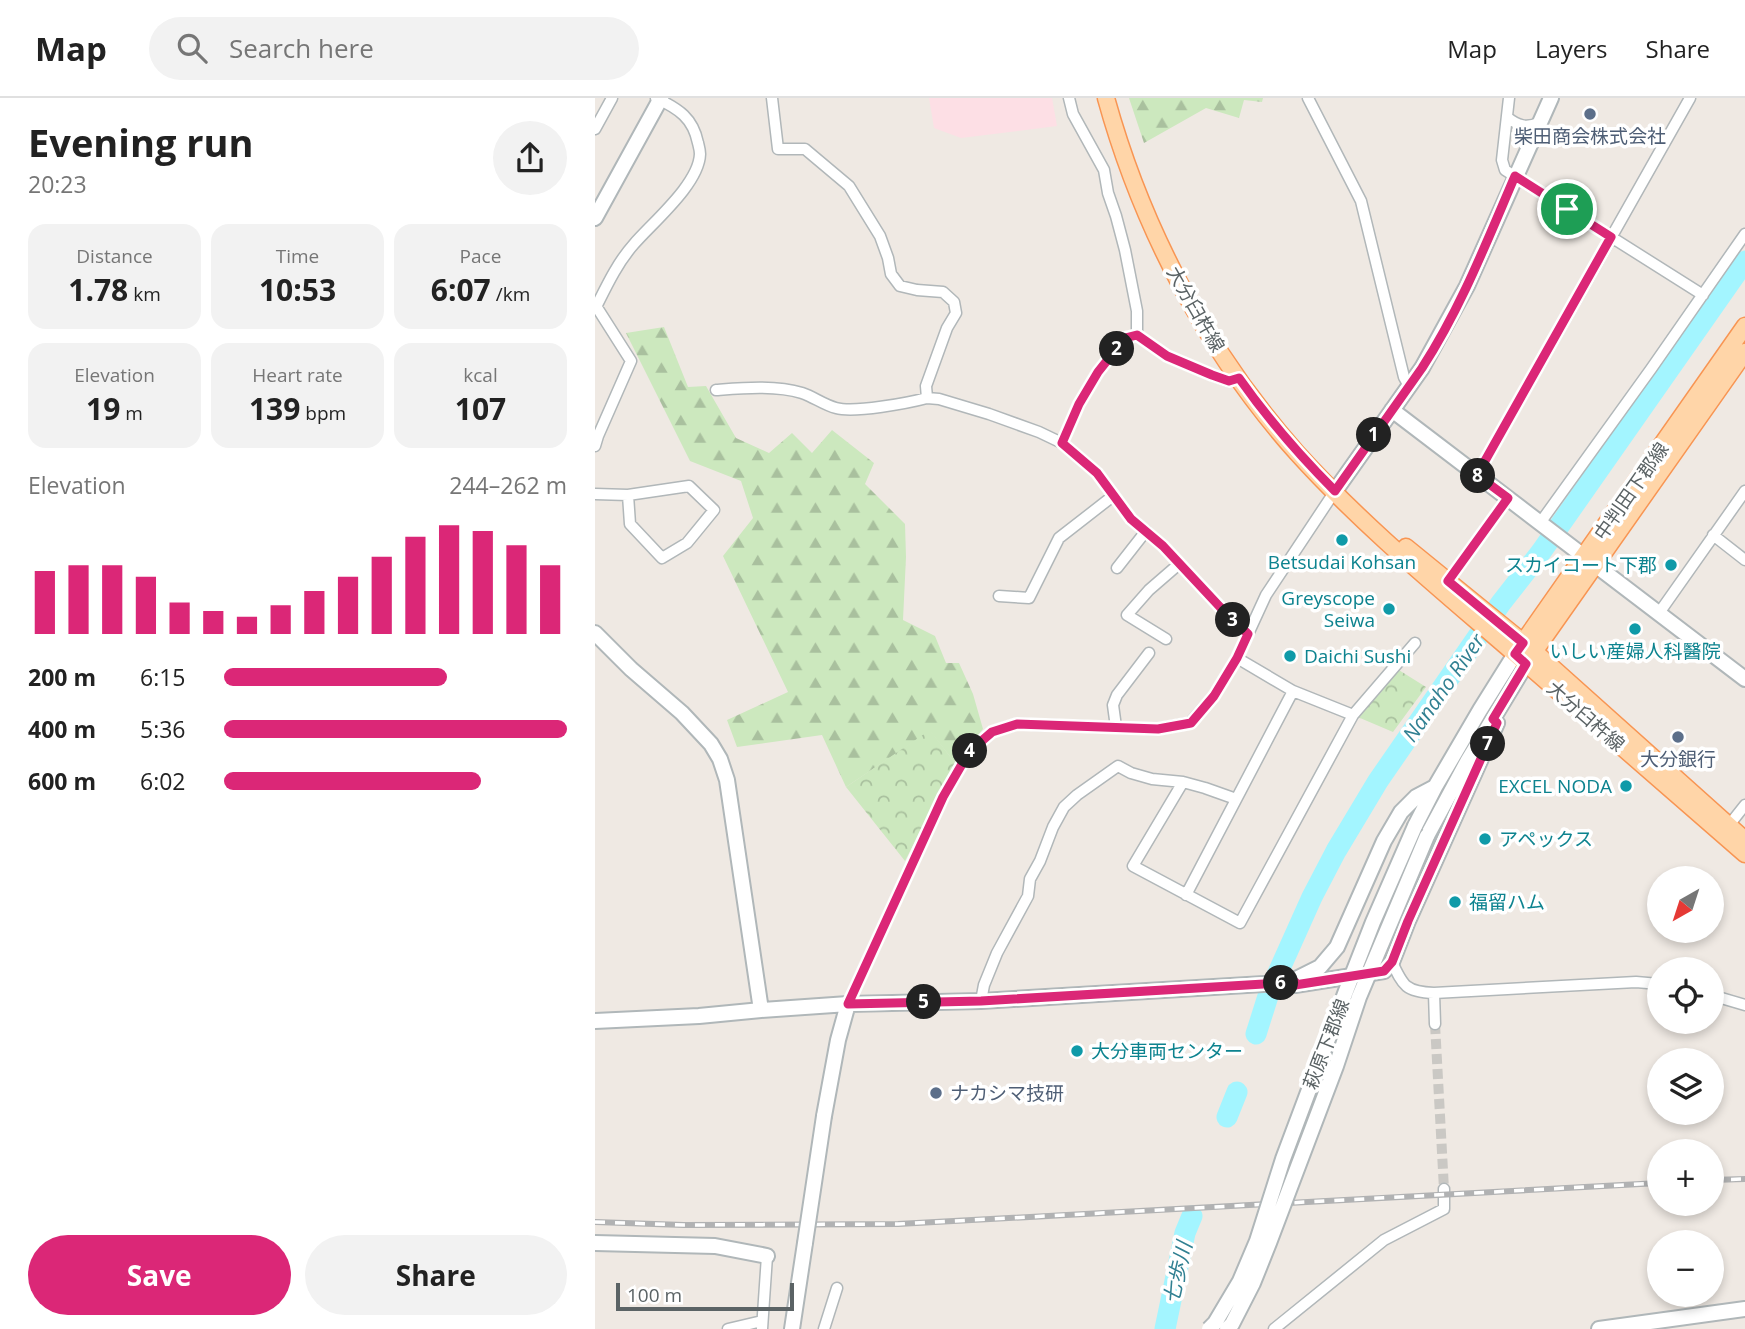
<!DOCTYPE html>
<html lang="en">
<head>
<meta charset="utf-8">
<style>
	:root { --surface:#fff; --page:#f2f2f2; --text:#222; --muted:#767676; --line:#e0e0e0; --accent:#db2777 }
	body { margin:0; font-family:"Open Sans","Noto Sans JP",sans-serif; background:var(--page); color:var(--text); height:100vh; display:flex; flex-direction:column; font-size:26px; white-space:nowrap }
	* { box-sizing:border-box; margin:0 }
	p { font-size:23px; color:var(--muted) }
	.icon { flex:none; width:38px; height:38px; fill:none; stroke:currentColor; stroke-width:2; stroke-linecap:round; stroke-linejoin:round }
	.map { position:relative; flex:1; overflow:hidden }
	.panel { display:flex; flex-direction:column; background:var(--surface); width:595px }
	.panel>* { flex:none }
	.needle { width:46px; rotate:219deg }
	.fabs { position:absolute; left:1052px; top:768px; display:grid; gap:14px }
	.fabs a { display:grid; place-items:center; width:77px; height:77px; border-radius:50%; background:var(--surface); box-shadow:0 4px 10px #0003; font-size:35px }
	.scale { position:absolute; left:21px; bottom:18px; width:178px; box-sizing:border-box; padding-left:7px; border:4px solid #5b6365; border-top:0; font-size:19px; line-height:24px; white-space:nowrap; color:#5b6365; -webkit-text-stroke:5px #fff; paint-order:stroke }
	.pin { position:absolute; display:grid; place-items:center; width:60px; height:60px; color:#fff; margin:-30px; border:4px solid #fff; border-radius:50%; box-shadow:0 2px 7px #0007 }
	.km { position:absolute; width:35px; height:35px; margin:-18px; border-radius:50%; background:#222; color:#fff; font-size:19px; line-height:35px; text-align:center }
	.round { display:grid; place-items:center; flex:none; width:74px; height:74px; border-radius:37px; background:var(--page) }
	.summary { display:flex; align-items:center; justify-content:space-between; height:119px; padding:0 28px }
	h1 { font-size:38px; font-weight:700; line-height:52px }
	.stats { display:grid; grid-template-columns:repeat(3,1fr); gap:10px; height:119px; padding:7px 28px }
	.stats div { display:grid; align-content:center; border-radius:18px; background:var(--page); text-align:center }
	.stats b { font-size:30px; font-weight:700 }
	.stats small { font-size:19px; font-weight:400 }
	.stats p { font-size:19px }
	.chart { height:196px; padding:14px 28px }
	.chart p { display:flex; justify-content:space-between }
	.chart svg { width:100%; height:126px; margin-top:7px; stroke:var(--accent); stroke-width:6 }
	.primary-button { display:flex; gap:14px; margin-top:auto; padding:14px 28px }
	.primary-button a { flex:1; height:80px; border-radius:42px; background:var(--accent); color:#fff; font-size:28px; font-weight:700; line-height:80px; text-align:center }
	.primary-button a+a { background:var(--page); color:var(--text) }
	ul { padding:0 28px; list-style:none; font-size:23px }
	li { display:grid; grid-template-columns:112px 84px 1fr; align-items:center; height:52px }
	li i { height:18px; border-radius:9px; background:var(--accent) }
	header { display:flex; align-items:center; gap:42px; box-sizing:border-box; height:98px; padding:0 35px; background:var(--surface); border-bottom:2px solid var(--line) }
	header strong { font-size:33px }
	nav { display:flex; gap:38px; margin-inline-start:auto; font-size:24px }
	.search { width:490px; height:63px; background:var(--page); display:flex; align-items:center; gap:18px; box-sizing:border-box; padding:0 24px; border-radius:38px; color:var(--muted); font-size:26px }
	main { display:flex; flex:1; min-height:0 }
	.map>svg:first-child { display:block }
	.medical { fill:#fddfe5 }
	.forest { fill:url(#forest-firs) }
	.park { fill:url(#park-crowns) }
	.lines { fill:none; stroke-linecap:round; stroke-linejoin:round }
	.river { stroke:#a3f5ff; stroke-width:21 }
	.street-tunnel { stroke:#cac8c4; stroke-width:10; stroke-dasharray:10 5; stroke-linecap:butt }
	.street-casing { stroke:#b1b7b9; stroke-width:13 }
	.secondary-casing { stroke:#b0b7b9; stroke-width:18 }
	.primary-casing { stroke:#f89553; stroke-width:19 }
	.street { stroke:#fff; stroke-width:10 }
	.secondary { stroke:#fff; stroke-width:14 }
	.primary { stroke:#ffd5a8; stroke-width:16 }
	.rail-casing { stroke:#b1b2b3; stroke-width:6 }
	.rail { stroke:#fff; stroke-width:3.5; stroke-dasharray:10; stroke-linecap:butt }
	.secondary-bridge-casing { stroke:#b0b7b9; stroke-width:18; stroke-linecap:butt }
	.secondary-bridge { stroke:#fff; stroke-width:14 }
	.route-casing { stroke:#fff; stroke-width:14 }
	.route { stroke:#db2777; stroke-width:9 }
	.service-dot { fill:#5c6f8a; stroke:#fff; stroke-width:2.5 }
	.culture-dot { fill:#0f9aa8; stroke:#fff; stroke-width:2.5 }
	.labels { text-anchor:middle; stroke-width:7; stroke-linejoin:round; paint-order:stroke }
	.service-label { font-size:19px; fill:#4e5e75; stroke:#fff }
	.street-label { font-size:19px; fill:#5b6365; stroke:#fff }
	.culture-label { font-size:19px; fill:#0d838f; stroke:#fff; text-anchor:start }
	.water-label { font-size:21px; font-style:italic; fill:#318092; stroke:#fff }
</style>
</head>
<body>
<header>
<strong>Map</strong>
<div class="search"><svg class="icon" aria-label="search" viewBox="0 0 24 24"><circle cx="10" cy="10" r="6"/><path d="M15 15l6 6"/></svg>Search here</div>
<nav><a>Map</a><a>Layers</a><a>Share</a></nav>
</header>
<main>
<section class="panel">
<div class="summary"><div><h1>Evening run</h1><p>20:23</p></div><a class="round"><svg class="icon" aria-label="share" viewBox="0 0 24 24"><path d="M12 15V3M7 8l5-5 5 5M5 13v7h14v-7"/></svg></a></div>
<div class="stats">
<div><p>Distance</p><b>1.78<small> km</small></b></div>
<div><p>Time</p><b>10:53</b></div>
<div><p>Pace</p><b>6:07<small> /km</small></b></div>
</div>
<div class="stats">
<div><p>Elevation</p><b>19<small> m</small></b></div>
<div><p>Heart rate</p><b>139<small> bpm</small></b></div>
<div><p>kcal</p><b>107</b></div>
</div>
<div class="chart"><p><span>Elevation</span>244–262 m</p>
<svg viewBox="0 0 160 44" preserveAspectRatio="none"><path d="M5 44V22M15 44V20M25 44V20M35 44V24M45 44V33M55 44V36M65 44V38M75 44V34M85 44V29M95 44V24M105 44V17M115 44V10M125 44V6M135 44V8M145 44V13M155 44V20"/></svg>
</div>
<ul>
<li><b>200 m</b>6:15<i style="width:65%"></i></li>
<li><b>400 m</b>5:36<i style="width:100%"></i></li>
<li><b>600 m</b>6:02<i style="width:75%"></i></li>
</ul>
<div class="primary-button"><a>Save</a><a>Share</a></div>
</section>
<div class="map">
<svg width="1150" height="1231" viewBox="0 0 1150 1231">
	<defs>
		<pattern id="forest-firs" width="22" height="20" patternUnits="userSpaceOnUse" patternTransform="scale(1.75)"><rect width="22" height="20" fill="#cce8be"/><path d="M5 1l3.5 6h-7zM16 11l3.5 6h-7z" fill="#a9c09e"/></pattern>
		<pattern id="park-crowns" width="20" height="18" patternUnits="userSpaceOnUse" patternTransform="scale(1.75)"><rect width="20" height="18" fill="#cce8be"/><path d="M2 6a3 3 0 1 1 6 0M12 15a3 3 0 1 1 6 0" fill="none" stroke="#a9c09e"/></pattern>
	</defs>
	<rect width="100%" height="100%" fill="#efe9e3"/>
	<path class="medical" d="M334 0H457L462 28 366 40 339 30Z"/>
	<path class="forest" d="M534 0H668L667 4 649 2 644 20 611 10 549 45Z
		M69 229 93 289 111 288 141 340 174 355 197 335 217 355 237 332 279 365 270 386 310 426 311 459 308 522 340 538 351 565H364L378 596 388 631 360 665 335 633 251 689 227 637 142 649 132 622 193 594 128 458 158 420 146 383 95 363 31 235Z"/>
	<path class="park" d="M799 569 831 589 798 634 758 617Z
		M335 632 360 665 310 763 251 689Z"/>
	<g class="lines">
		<path class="river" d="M661 936 674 895 717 799 741 753 783 683 906 505 946 454 1150 163
			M632 1019 642 994
			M570 1231 590 1135 597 1118"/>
		<path class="street-tunnel" d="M840 926 849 1091"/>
		<defs>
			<path id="street" d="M177 0 183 51H210L254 88 285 138 293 160 296 176 305 188 322 192 348 194 359 204 361 215 352 230 331 288 332 300 344 301 394 316 444 334 467 345 502 375 536 421 568 448 621 505 653 536
				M474 0 478 16 509 72 513 95 521 118 530 152 542 213V237L572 258 617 277 633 283 644 280
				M713 0 766 103 809 279 814 288
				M914 0 907 62 910 72 1108 197
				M912 19C923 28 931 30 944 25
				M0 31 17 0
				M0 211C11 189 22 165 39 146 58 124 104 86 105 56 105 52 104 49 103 45 98 20 84 11 61 0
				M121 292C148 290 181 287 207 295 219 299 229 307 241 310 260 315 313 305 332 300
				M467 345 484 306 503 274 530 240 542 237
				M0 348 3 338 36 263 1 208
				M882 377 1095 0
				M0 396 33 397 94 388 119 412 92 445 67 460 35 426 33 397
				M945 425 1056 271 1150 136
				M1118 437 1150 462
				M522 470 551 433
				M853 483 913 400
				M404 498 434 500 464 440 518 398
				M1064 515 1150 393
				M571 541 532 517 554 492 584 466
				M758 617 820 545
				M521 629 518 607 522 597 554 555
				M588 684 538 768 645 825 758 617 698 593 642 560
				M1131 731 1150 707
				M591 797 698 593
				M797 864C808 888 811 894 839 895
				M1116 897 1150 907
				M386 903 389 887 402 855 433 798 435 781 445 763 458 729 469 709 482 697 523 668 536 675 557 681 588 684 610 690 641 701
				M253 906 348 699 374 654 397 634 422 626 563 631 595 625 619 598 642 560 671 497 740 393
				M840 926 839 895 1041 884 1064 886
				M133 1231 167 1223
				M167 1231 172 1158
				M229 1231 242 1190
				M679 1231 789 1142 849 1111V1091"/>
			<path id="secondary" d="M0 120 66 0
				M797 312 1150 581
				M740 393 827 270 872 188 956 0
				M0 535 36 571 87 615 116 646 125 661 132 682 166 912
				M840 689 821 699 806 714 789 743 742 849 725 869 699 882 700 887 789 873 797 864 813 823 902 625 898 621
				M820 728 840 689 885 612 920 556
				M832 738 873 662 931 566
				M0 923 104 918 166 912 253 906 386 903 700 884
				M229 1018 243 942 253 906
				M0 1145 120 1148 172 1158
				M197 1231 210 1145
				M1004 1231 1150 1211"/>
			<path id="primary" d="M511 0C547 130 612 254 702 355 768 428 845 491 919 555 996 622 1073 689 1150 756
				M811 449 940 554 1150 742
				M922 553 1150 228
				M934 561 1150 254"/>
		</defs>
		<use href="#street" class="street-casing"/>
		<use href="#secondary" class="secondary-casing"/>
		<use href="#primary" class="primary-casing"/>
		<use href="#street" class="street"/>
		<use href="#secondary" class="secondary"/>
		<use href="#primary" class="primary"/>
		<defs>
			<path id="rail" d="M1116 1082 1150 1081
				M0 1124 89 1127 303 1126 1064 1085"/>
		</defs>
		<use href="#rail" class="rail-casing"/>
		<use href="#rail" class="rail"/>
		<defs>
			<path id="secondary-bridge" d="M210 1145 229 1018
				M614 1231 620 1225 645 1183 662 1143 688 1061 751 893 778 824 820 728
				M632 1231 637 1226 658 1185 674 1145 741 968 764 899 832 738"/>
		</defs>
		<use href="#secondary-bridge" class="secondary-bridge-casing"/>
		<use href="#secondary-bridge" class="secondary-bridge"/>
	</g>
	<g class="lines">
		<defs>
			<path id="route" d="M920 78 1016 139 882 377 913 400 853 483 928 545 920 556 931 566 898 621 902 625 813 823 797 864 789 873 700 887V884L386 903 253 906 348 699 374 654 397 634 422 626 563 631 596 625 619 598 642 560 653 536 625 509 568 448 536 421 502 375 467 345 484 306 503 274 530 240 542 237 572 258 617 277 634 283 644 280C673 321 705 358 740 393L827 270C866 210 892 143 920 78Z"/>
		</defs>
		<use href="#route" class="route-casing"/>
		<use href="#route" class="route"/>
	</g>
	<g class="service-dot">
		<circle cx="995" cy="16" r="7"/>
		<circle cx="1083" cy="639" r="7"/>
		<circle cx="341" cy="995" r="7"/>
	</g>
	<g class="culture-dot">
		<circle cx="747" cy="442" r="7"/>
		<circle cx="1076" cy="467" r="7"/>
		<circle cx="794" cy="511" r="7"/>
		<circle cx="1040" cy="531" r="7"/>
		<circle cx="695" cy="558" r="7"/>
		<circle cx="1031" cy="688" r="7"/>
		<circle cx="890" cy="741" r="7"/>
		<circle cx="860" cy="804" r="7"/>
		<circle cx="482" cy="953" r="7"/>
	</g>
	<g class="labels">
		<g class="service-label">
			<text x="995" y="45">柴田商会株式会社</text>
			<text x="1083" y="668">大分銀行</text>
			<text x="355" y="1002" text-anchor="start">ナカシマ技研</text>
		</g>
		<g class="street-label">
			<text transform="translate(601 211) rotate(60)" y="7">大分臼杵線</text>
			<text transform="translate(1036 393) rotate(-55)" y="7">中判田下郡線</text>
			<text transform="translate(991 618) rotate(41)" y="7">大分臼杵線</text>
			<text transform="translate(731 946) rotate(-69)" y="7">萩原下郡線</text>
		</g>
		<g class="culture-label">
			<text x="747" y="471" text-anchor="middle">Betsudai Kohsan</text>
			<text x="1062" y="474" text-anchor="end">スカイコート下郡</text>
			<text x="780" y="507" text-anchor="end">Greyscope<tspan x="780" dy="22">Seiwa</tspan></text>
			<text x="1040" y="560" text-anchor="middle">いしい産婦人科醫院</text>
			<text x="709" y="565">Daichi Sushi</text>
			<text x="1017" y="695" text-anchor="end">EXCEL NODA</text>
			<text x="904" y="748">アペックス</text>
			<text x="874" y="811">福留ハム</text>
			<text x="496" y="960">大分車両センター</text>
		</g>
		<g class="water-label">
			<text transform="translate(849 590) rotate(-55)" y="7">Nanaho River</text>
			<text transform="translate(583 1175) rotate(-77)" y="7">七歩川</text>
		</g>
	</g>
</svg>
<div class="fabs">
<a><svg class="needle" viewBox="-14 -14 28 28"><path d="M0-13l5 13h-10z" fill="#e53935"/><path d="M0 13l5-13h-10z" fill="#767676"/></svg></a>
<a><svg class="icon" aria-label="locate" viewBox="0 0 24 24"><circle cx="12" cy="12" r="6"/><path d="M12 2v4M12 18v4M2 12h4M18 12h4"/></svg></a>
<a><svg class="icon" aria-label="layers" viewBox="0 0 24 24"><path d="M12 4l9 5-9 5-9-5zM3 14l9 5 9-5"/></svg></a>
<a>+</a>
<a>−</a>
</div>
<div class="scale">100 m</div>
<div class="pin" style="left:972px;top:111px;background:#1e9e55"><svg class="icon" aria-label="arrive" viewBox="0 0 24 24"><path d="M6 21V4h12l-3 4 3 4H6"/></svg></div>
<b class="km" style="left:779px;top:337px">1</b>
<b class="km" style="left:522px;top:251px">2</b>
<b class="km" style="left:638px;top:522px">3</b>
<b class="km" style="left:375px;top:653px">4</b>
<b class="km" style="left:329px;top:904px">5</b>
<b class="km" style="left:686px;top:885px">6</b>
<b class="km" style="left:893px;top:646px">7</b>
<b class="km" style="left:883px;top:378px">8</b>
</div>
</main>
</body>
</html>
